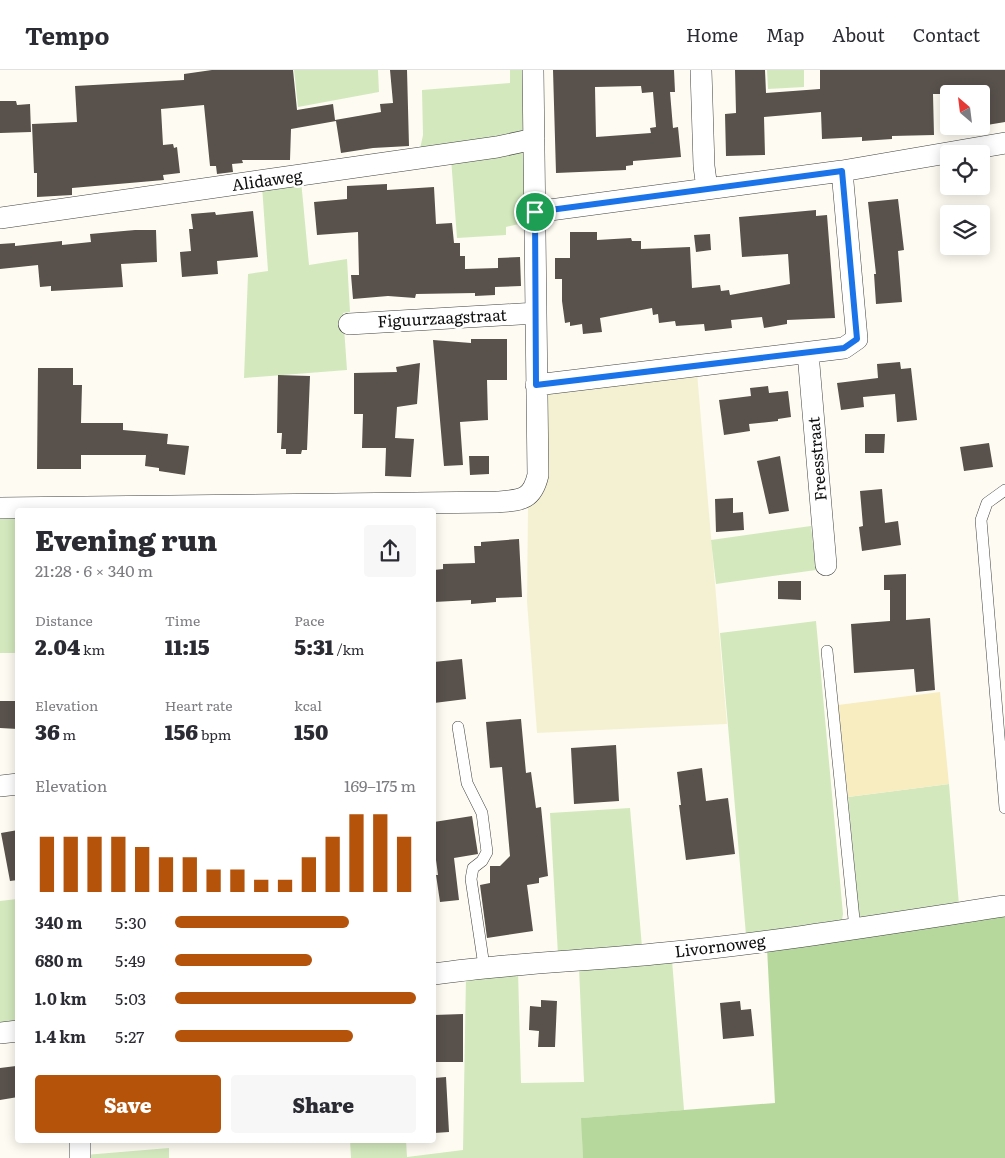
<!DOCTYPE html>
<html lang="en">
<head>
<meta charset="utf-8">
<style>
	:root { --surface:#fff; --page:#f7f7f7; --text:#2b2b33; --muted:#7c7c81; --line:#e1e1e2; --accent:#b45309 }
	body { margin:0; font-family:Literata,serif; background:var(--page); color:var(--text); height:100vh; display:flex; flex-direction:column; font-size:19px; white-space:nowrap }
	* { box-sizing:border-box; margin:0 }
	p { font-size:16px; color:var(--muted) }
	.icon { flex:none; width:28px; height:28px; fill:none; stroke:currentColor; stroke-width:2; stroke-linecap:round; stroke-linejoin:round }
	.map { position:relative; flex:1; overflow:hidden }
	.details { position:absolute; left:15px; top:438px; width:421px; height:635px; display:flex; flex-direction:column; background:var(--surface); border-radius:5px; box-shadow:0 2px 12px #0003 }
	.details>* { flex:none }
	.needle { width:32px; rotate:332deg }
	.tools { position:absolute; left:940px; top:15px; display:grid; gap:10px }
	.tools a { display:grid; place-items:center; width:50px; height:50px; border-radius:5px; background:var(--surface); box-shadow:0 2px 12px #0003; font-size:25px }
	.pin { position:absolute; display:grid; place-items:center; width:42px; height:42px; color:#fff; margin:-21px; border:2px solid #fff; border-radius:50%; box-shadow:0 1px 5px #0007 }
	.round { display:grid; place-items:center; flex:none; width:52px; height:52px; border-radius:5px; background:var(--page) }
	.summary { display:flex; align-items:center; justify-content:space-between; height:85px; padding:0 20px }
	h1 { font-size:28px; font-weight:800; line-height:38px }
	.stats { display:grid; grid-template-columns:repeat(3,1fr); gap:8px; height:85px; padding:5px 20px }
	.stats div { display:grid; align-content:center }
	.stats b { font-size:21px; font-weight:800 }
	.stats small { font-size:14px; font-weight:400 }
	.stats p { font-size:14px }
	.chart { height:140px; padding:10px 20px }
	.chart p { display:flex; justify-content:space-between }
	.chart svg { width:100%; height:90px; margin-top:5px; stroke:var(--accent); stroke-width:6 }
	.cta { display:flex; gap:10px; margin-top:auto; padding:10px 20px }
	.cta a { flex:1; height:58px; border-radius:5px; background:var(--accent); color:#fff; font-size:20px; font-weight:800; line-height:58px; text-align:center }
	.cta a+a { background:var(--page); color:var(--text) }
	ul { padding:0 20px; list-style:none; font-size:16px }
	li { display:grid; grid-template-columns:80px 60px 1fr; align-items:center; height:38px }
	li i { height:12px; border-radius:6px; background:var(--accent) }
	header { display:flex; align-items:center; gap:30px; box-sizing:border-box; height:70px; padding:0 25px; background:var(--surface); border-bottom:1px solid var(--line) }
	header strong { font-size:24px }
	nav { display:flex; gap:28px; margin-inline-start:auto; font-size:18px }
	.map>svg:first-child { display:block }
	.farmland { fill:#f4f1d3 }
	.green { fill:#d3e8bd }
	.forest { fill:#b7d89d }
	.sand { fill:#f8ecc1 }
	.building { fill:#58514c; fill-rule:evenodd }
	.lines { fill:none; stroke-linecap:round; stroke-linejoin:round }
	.lane-casing { stroke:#424242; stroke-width:12 }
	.street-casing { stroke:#424242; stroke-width:22 }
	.lane { stroke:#fff; stroke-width:11 }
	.street { stroke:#fff; stroke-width:21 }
	.route-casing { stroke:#fff; stroke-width:10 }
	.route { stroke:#1a73e8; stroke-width:6 }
	.labels { text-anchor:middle; stroke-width:5; stroke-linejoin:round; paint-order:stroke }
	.street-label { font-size:16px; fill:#0f0f0f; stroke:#fff }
</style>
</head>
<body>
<header>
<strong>Tempo</strong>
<nav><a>Home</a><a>Map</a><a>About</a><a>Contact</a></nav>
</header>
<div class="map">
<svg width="1005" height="1088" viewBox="0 0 1005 1088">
	<rect width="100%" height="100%" fill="#fefcf2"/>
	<path class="farmland" d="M697 302 727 654 537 663 527 532 528 432 546 326 550 319Z"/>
	<path class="green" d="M294 0H378L379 22 298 37Z
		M510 0H527L524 66 420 79 423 65 422 20 510 13Z
		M767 0H804V17L768 19Z
		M518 77 527 85 530 148 519 154 506 157V165L457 168 451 88Z
		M301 110 309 195 347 189 350 242 343 243 347 300 244 308 248 204 268 201 262 116Z
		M0 441H17V583H0Z
		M811 456 816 500 716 514 711 470Z
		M816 551 843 844 842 850 839 853 746 865 720 563Z
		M949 714 959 835 861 848 859 844 848 727Z
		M630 738 642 877 558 885 550 743Z
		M17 829V953L0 955V831Z
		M672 890 684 1040 582 1048 583 1088H351L350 1070H406L407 1087 463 1080 466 905 518 900 521 1013 584 1012 579 898Z
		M169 1078V1088H84L85 1085Z"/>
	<path class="forest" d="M1005 845V1088H583L581 1048 775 1033 767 878Z"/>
	<path class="sand" d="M940 622 949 714 848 727 838 635Z"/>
	<path class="building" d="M212 0H293L297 40 333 34 335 50 381 42 380 34 393 33 390 0H407L409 76 373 78 341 83 336 51 291 59 290 90H242L243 93 232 94 233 102 217 104 216 96H210L204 35 161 39 163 75 173 74 174 78 177 77 180 103 163 105 164 110 72 118V125L37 127V103H34L32 54 77 52 75 16 184 10V4Z
		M553 0H674L675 22H670L673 58 678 57 681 87 633 91V95L626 96V100L556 103ZM641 16 642 23 653 22 656 57 650 58 651 63 596 67 595 17Z
		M735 0H765L766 23 820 19V0H1005V52L981 56V24H933L934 65 892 66V69L862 71V67L822 69 821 42 764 47 765 85 726 86 725 44 736 43Z
		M0 31H16L17 35 30 34 31 62 0 63Z
		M387 114V120L434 117 436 154 452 153 454 173H460V186H465V199L498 198V188L520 187 521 216 495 217V225L475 226V223L416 224 415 228 388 226 353 229 351 205H359L358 162 317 165 314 132 347 129V116Z
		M898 129 904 180 898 181 902 232 876 234 874 204H876L868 132Z
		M816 140V146L827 145 835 248 787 250V254L764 258 762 247 731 250 732 258 705 261 704 254 676 256 675 251 659 253 658 244 653 245 652 238 600 248 602 262 583 264 582 254 570 256V252L565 253 562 231V209H555V188H570V162H597V170L631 168 632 171H641V179L690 177 692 218 720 215 721 221 729 220 730 225 790 214 788 184 742 187 739 147Z
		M253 141 258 187 217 191 218 204 182 207 180 182 191 181 189 159H193L191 144 215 142 216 145Z
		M135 160H156L157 192 121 194 123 217 51 221V216L40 217 38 195 0 199V174L15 173V176L62 171V175L91 172 90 164Z
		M710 164 711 180 696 182 694 165Z
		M471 269H507V310H487L488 350 460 352 463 395 444 396 433 270 471 273Z
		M900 292 901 299 911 298 917 350 897 352 895 324 863 327 864 337 841 340 837 313 878 308 877 294Z
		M420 293 417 334 397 337 395 368 414 369 411 407 385 406 386 378H362L363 344H354V303L397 302 396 297Z
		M38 298H73V315H82L81 353H123V360L168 364 167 374 189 376 185 405 159 401V398L145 396 146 385H81V399H37Z
		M278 305 310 306 307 380H302L301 384H286V379H281L282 363H277Z
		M768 316 769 323 788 321 791 347 778 349V351L749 354 750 361 724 365 719 330 751 326 750 318Z
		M865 364H885L884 383H865Z
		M989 373 993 397 964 401 960 377Z
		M469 386H489V404L470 405Z
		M780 386 789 441 769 444 757 391Z
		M882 419 885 453 898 451 901 475 862 481 859 457 863 456 860 421Z
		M733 428V443L743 442 744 460 716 462 715 429Z
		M519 469 522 527 496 528V532L471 534V530L434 532V500L443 499V494L475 493 474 476H481V472Z
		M906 504V550L930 548 935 620 916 622 914 599 854 603 851 554 890 551V520H884V505Z
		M778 511H801V530L778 529Z
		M462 589 466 629 434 633V592Z
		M0 631H18V659L0 658Z
		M521 649 526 703 531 702 536 738 541 737 548 806 539 808V813L527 815 533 861 487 868 480 815 490 813V796H500L510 786 502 697 490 698 486 652Z
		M616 675 619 731 574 734 571 678Z
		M702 698 706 731 728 728 735 784 686 790 679 735H681L677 702Z
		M472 746 478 784 454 788 459 830 440 832 436 805H438L434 775V752Z
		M18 760V810L10 811 1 763Z
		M541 930 557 931 555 977H538L539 961 529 960 530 936 541 937Z
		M740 931 741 940 751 939 754 966 723 969 720 933Z
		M463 944V992H434V945Z
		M16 996 18 1027 0 1030V998Z
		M446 1007 449 1062 434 1063V1008Z"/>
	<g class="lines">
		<defs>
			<path id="lane" d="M1005 420 987 433 981 450 1005 738
				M827 581 855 859
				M458 657 467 713 482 743 487 782 482 791 473 798 471 809 484 896"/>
			<path id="street" d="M701 0 704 96 707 119
				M535 142 842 101 1005 73
				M0 148 497 77 534 69
				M349 254 536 243
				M808 283 826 495
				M536 315 844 278 857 269 842 101
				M0 438 497 432C520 430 532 431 538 405L533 0
				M0 716 18 714
				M434 904C510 893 587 891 664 883 778 872 892 853 1005 836
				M0 963 18 961
				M80 1088V1070"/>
		</defs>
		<use href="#lane" class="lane-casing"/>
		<use href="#street" class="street-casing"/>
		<use href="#lane" class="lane"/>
		<use href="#street" class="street"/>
	</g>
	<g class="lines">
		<defs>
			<path id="route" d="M842 101 857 269 844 278 536 315 535 142Z"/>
		</defs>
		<use href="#route" class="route-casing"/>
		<use href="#route" class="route"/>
	</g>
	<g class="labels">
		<g class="street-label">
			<text transform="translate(267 110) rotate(-8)" y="6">Alidaweg</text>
			<text transform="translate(442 248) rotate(-3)" y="6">Figuurzaagstraat</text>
			<text transform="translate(817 389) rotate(-95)" y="6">Freesstraat</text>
			<text transform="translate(720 876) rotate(-7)" y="6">Livornoweg</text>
		</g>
	</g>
</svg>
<div class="tools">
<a><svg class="needle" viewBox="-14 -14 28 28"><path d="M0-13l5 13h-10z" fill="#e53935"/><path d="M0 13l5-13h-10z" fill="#7c7c81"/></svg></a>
<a><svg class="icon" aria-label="locate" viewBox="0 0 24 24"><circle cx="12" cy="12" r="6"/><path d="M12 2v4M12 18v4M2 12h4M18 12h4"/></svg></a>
<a><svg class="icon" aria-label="layers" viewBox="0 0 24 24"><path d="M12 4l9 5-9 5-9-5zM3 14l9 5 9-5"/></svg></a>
</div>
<div class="pin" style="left:535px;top:142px;background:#1e9e55"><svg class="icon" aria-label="arrive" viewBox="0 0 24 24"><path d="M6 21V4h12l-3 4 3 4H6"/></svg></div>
<section class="details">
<div class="summary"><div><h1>Evening run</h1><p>21:28 · 6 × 340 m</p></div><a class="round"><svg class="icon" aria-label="share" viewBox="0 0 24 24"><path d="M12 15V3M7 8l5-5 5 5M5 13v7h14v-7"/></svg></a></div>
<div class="stats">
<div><p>Distance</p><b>2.04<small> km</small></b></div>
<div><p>Time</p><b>11:15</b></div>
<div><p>Pace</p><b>5:31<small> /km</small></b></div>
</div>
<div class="stats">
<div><p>Elevation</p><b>36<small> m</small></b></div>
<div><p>Heart rate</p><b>156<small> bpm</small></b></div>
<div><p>kcal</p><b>150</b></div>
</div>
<div class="chart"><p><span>Elevation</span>169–175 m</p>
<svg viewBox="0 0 160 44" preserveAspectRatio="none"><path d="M5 44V17M15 44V17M25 44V17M35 44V17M45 44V22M55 44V27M65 44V27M75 44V33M85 44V33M95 44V38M105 44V38M115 44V27M125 44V17M135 44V6M145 44V6M155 44V17"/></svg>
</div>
<ul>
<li><b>340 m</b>5:30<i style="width:72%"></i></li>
<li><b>680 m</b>5:49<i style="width:57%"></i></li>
<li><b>1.0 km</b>5:03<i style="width:100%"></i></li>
<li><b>1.4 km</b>5:27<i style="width:74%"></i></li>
</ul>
<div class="cta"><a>Save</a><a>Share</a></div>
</section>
</div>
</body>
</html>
